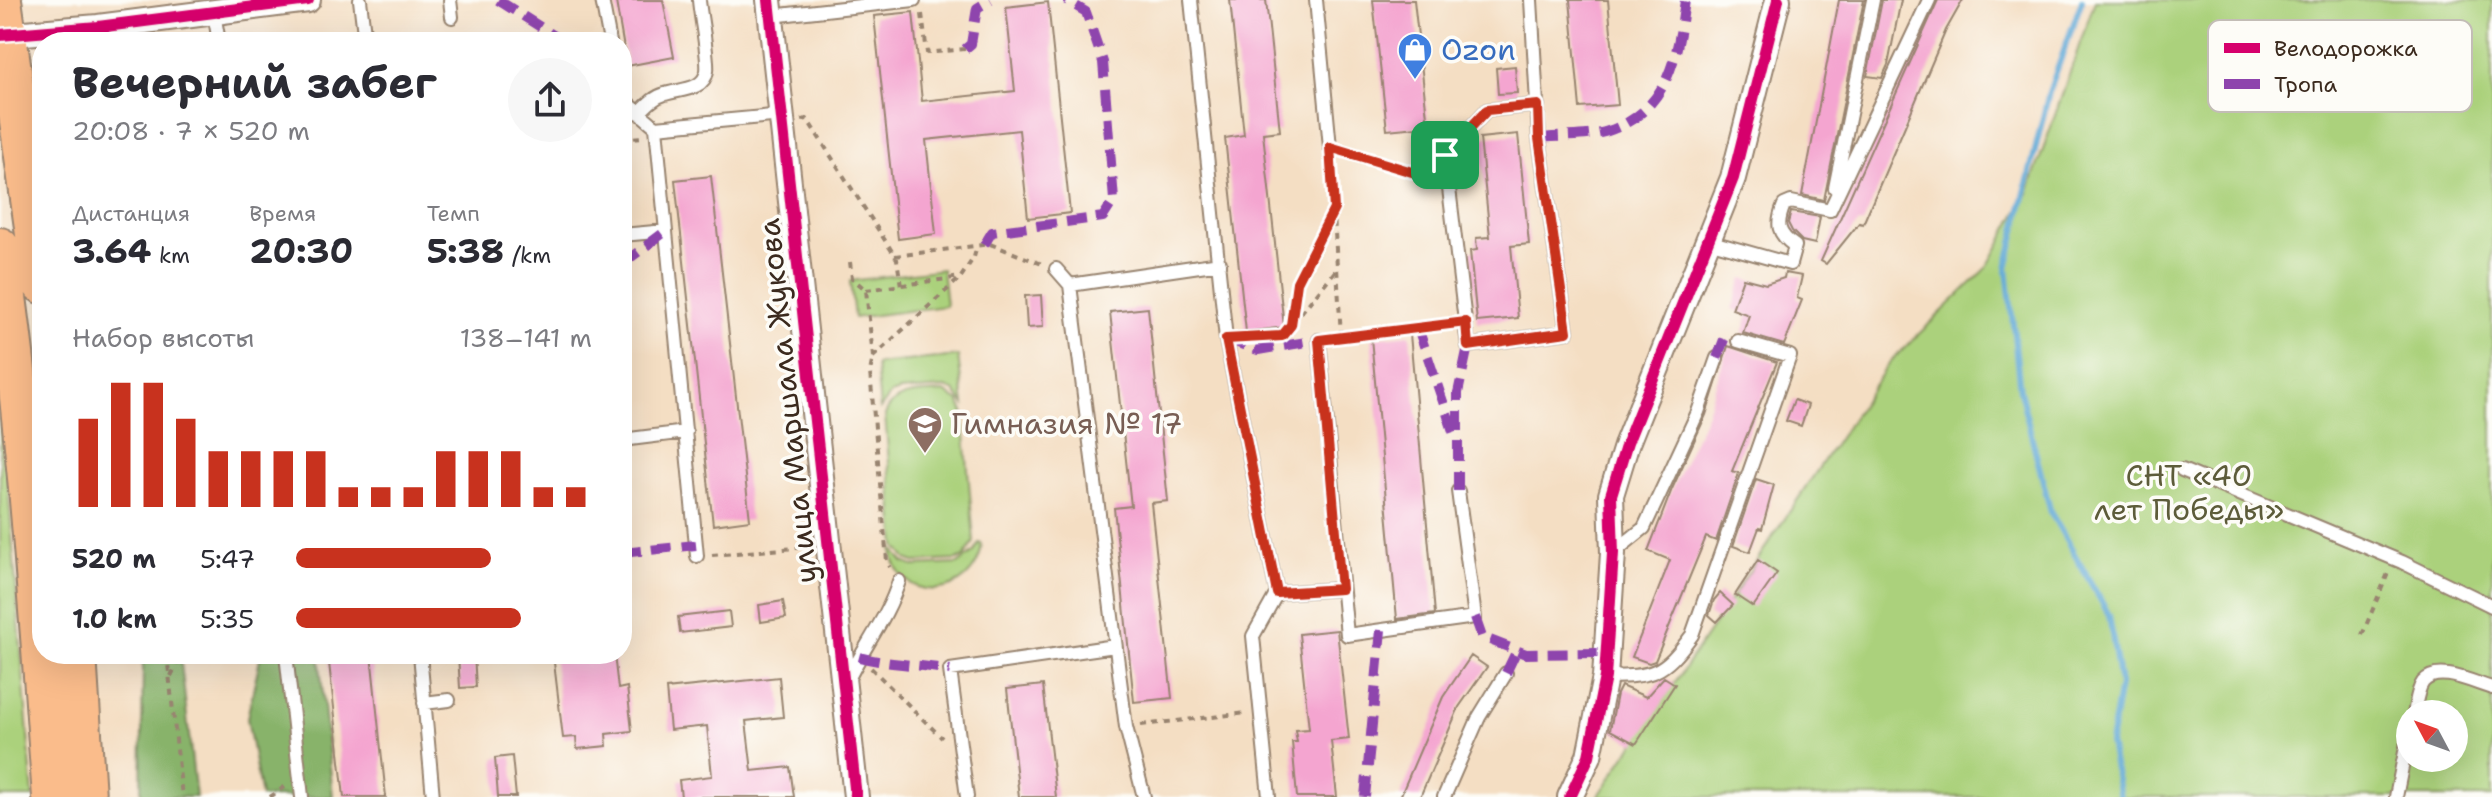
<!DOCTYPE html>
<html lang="ru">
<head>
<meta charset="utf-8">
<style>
	:root { --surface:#fff; --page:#f7f7f7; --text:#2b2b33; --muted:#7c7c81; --accent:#c8321e }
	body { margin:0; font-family:"Shantell Sans",sans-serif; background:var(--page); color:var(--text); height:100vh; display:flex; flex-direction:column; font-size:30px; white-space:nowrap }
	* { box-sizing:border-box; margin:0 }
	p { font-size:26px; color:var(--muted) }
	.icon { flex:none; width:44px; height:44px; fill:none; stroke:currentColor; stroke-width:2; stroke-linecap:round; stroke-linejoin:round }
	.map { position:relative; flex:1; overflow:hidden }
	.side { position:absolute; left:32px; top:32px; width:600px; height:632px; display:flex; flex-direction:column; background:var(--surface); border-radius:32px; box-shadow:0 8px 32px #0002 }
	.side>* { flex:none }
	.needle { width:52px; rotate:311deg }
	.controls { position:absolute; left:2396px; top:700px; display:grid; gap:16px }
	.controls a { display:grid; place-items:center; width:72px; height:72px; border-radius:50%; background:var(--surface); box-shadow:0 8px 32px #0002; font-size:40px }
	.pin { position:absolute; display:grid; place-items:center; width:68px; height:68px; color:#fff; margin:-34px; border-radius:16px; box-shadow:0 4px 12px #0006 }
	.round { display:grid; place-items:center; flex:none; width:84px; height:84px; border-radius:42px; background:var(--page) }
	.summary { display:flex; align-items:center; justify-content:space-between; height:136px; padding:0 40px }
	h1 { font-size:44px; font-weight:700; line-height:60px }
	.figures { display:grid; grid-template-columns:repeat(3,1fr); gap:12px; height:136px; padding:8px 40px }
	.figures div { display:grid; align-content:center }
	.figures b { font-size:34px; font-weight:700 }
	.figures small { font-size:22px; font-weight:400 }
	.figures p { font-size:22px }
	.chart { height:224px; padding:16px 40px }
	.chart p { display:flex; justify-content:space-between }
	.chart svg { width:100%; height:144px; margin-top:8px; stroke:var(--accent); stroke-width:6 }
	ul { padding:0 40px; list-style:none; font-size:26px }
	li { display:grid; grid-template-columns:128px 96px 1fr; align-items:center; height:60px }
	li i { height:20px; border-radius:10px; background:var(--accent) }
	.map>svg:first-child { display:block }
	.green { fill:#abd17b; stroke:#737e4c; stroke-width:2; fill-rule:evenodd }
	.forest { fill:#88b36b; stroke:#626e44; stroke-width:2 }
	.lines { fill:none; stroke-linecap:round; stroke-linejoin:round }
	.stream { stroke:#5ea8d6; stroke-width:6 }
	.building { fill:#f4a5d0 }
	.service-casing { stroke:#988470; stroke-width:16 }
	.minor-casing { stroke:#988470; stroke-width:28 }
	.primary-casing { stroke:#988470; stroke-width:42 }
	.path { stroke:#988470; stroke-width:4; stroke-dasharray:6 6; stroke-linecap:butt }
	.service { stroke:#fff; stroke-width:12 }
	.minor { stroke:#fff; stroke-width:24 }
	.primary { stroke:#fabc8b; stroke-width:38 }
	.quiet { stroke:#8e44ad; stroke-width:10; stroke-dasharray:20 10; stroke-linecap:butt }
	.cycleway-casing { stroke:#fdfcf7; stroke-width:17 }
	.cycleway { stroke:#d6006c; stroke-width:12 }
	.route-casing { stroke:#fff; stroke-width:16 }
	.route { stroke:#c8321e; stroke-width:10 }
	.labels { text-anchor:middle; stroke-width:7; stroke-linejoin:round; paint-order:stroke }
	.shop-label { font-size:30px; fill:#366cbe; stroke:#fdfcf7; text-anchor:start }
	.street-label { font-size:30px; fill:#3b2a1e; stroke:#fdfcf7 }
	.education-label { font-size:30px; fill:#785e54; stroke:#fdfcf7; text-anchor:start }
	.park-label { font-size:30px; fill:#5d5c3a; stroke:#fdfcf7 }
	.key { fill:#fdfcf7; stroke:#c3bdb6; stroke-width:2 }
	.key-label { font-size:22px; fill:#3b2a1e }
</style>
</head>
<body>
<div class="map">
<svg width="2492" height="797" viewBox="0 0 2492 797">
	<rect width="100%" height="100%" fill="#fdfcf7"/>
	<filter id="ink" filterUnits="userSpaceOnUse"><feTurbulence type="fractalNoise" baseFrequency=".0125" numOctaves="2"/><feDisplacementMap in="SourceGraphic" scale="16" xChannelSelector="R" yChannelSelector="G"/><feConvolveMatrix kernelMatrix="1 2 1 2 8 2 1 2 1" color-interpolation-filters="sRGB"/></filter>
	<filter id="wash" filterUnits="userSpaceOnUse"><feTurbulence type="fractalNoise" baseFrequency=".006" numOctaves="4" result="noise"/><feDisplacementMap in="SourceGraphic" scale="32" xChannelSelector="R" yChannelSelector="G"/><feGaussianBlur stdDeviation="1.8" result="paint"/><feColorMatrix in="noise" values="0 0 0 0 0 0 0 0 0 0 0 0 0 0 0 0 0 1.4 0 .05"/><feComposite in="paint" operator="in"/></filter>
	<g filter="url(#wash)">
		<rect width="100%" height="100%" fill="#f4dec3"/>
		<path class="green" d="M2095 0H2492V797H1598L1890 362 1986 269 2028 193ZM2410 714H2454V758H2410Z
			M942 269 946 306 854 318 850 281Z
			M958 356 964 404 954 391 945 388 899 391 891 394 880 409 876 364Z
			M0 388 33 797H0Z
			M944 392 959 401 963 410 974 542 964 557 957 560 914 562 906 559 896 546 885 415C894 390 921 394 944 392Z
			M979 543 982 544C976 601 895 607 892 548L903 562 913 566 958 564 974 552Z"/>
		<path class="forest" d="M140 654H180L196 797H141L143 667Z
			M261 654H319L333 797H261L247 718Z"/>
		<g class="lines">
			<path class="stream" d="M2082 0 2049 92 2007 268 2020 391 2051 513 2109 615 2120 685 2110 743 2120 797"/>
		</g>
		<g id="blocks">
			<path class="building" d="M627 0H663L674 57 627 66 616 2Z
				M1230 0H1266L1280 131 1263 133 1284 327 1246 332 1225 138 1244 135Z
				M1373 0H1414L1428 126 1387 130Z
				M1570 0H1608L1618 105 1580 108Z
				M1839 0H1864L1824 200 1802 195Z
				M1882 0H1901L1888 65 1882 78 1867 76Z
				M1938 0H1963L1946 30 1863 224 1859 223 1826 264 1821 261Z
				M1048 2 1070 213 1028 218 1019 130 926 140 936 234 898 239 874 16 913 12 922 101 1015 91 1006 7Z
				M1515 66 1517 93 1498 94 1496 68Z
				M1518 134 1529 244 1511 246 1518 318 1477 322 1470 251 1477 250 1476 238 1490 237 1480 138Z
				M711 176 750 520 713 525 675 180Z
				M1791 212 1820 217 1815 244 1802 241 1792 231 1788 223Z
				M1785 273 1802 276 1797 298 1802 300 1784 345 1743 333 1749 315 1732 309 1743 278 1766 284 1784 278Z
				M1041 295 1043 327 1027 328 1025 296Z
				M1148 308 1168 501 1151 503 1172 698 1134 702 1114 508 1131 506 1110 312Z
				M1410 334 1435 614 1397 619 1371 338Z
				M1728 346 1777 362 1732 471 1739 473 1716 541 1706 537 1655 661 1649 663 1632 657 1670 560 1648 551 1672 489 1706 415Z
				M1794 400 1808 405 1801 426 1786 421Z
				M1756 479 1774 485 1762 529 1759 528 1750 552 1733 546Z
				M1758 560 1777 573 1753 607 1735 595Z
				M1720 593 1733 605 1717 622 1709 615 1714 600Z
				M783 601 786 618 761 622 759 605Z
				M729 611 731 627 680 633 678 617Z
				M1337 630 1349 739 1331 741 1337 797H1297L1292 742H1297L1295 730 1309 729 1299 634Z
				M328 654H371L386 797H344Z
				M458 654H474L476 687 460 688Z
				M553 654H614L618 689 627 687 632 731 606 734 607 746 577 749 576 737 563 738Z
				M1471 656 1487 667 1459 707 1420 797H1400L1443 697Z
				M779 677 783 717 746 721 752 771 790 767 794 797H681L679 780 712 776 707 726 670 730 666 689Z
				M1664 677 1675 684 1636 744 1610 730 1617 694 1621 686 1646 697Z
				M1043 685 1056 797H1019L1007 689Z
				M512 756 516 797H498L495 758Z"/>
		</g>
	</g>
	<g filter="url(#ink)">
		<use href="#blocks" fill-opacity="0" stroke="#988470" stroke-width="2"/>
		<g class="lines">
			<defs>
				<path id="service" d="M360 0 365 42
					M450 0 452 17
					M602 0 610 42
					M1191 0 1226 339 1277 593 1253 636 1269 797
					M1316 0 1330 147
					M1531 0 1539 138 1567 332 1468 346 1445 155 1487 110 1538 105
					M214 13 219 42
					M771 16 914 0
					M622 98 656 127 697 556
					M639 113C647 105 654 97 665 94 679 89 704 91 707 71 709 59 700 15 699 0
					M656 127 783 115
					M1835 188 1873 0
					M1830 210 1929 0
					M622 235 666 231
					M1708 241 1790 264 1795 246C1777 234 1776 224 1784 205L1791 202 1830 210
					M1056 269 1070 285
					M1319 340 1347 635 1475 617 1458 491
					M622 440 686 432
					M2182 470 2402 562 2492 606
					M1613 553 1644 528 1698 412 1717 358
					M1277 593 1341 589
					M286 654 302 797
					M420 654 433 797
					M1605 677C1653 676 1662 676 1692 635L1790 356 1738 341
					M848 680C864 646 888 617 899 581
					M424 703 449 700
					M2414 714C2416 705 2417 690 2423 682 2438 664 2474 683 2492 688
					M967 797 950 670 1115 646
					M1144 797 1126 727 1070 285 1220 263
					M1444 797 1479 717 1506 673
					M2396 797 2410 727"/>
				<path id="minor" d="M769 0 856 797
					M0 35 98 27 308 0
					M1570 797 1589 756 1605 677 1613 553 1611 495 1627 443 1733 178 1778 0"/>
				<path id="primary" d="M2 0 42 284
					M0 247C27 429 38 613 52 797
					M77 654 86 797"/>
			</defs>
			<use href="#service" class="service-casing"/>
			<use href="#minor" class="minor-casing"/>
			<use href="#primary" class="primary-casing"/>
			<path class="path" d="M922 14 927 53 965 49
				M802 120 807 119 897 259 901 286
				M622 139 642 137
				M1344 151 1431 178
				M1331 162 1341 337
				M895 256 990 244 1042 264
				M850 262 852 278 866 290 873 357 870 372 887 561 890 567
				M866 290 961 277 974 257 977 246
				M1292 322 1297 282 1333 212
				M1341 337 1451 324
				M1240 338 1282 336 1336 270
				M873 357 960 278
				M712 555 807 547
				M2362 635 2389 571
				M167 654 182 797
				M871 668 942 738
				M171 676 182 654
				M1141 725 1247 713
				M270 797 287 785"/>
			<use href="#service" class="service"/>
			<use href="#minor" class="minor"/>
			<use href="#primary" class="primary"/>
			<path class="quiet" d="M498 0 564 42
				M965 49 971 44 977 8 991 0
				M1539 138C1559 136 1590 137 1608 131 1668 111 1678 56 1685 0
				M984 245 992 232 1103 217 1114 200 1103 62 1086 12 1066 0
				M622 264 666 231
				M1418 328 1454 434
				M1226 339 1258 350 1319 340
				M1717 358 1725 337
				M1458 491V393L1468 346
				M622 553 696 545
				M1475 617 1482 637 1526 654 1605 653
				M859 657C889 665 919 664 950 670
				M1506 673 1517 650
				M1365 797 1381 630"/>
			<defs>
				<path id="cycleway" d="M769 0 856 797
					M0 35 98 27 308 0
					M1570 797 1589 756 1605 677 1613 553 1611 495 1627 443 1733 178 1778 0"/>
			</defs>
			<use href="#cycleway" class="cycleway-casing"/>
			<use href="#cycleway" class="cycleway"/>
		</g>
	</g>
	<g class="lines" filter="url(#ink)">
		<defs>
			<path id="route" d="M1538 105 1539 138 1567 332 1468 346 1466 322 1319 340 1341 589 1277 593 1226 339 1282 336 1291 325 1297 282 1334 209 1330 147 1448 183 1445 155 1487 110Z"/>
		</defs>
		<use href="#route" class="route-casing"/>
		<use href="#route" class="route"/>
	</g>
	<defs>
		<symbol id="shop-pin" viewBox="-11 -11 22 30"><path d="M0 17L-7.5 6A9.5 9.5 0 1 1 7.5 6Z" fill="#3f7fe0" stroke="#fdfcf7"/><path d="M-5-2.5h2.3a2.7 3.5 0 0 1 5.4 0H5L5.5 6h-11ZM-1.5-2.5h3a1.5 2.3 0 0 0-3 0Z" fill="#fff"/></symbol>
		<symbol id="school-pin" viewBox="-11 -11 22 30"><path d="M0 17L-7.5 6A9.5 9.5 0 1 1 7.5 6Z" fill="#8d6e63" stroke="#fdfcf7"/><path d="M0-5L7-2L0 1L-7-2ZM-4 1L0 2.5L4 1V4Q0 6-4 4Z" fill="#fff"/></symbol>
	</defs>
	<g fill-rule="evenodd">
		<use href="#shop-pin" x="1395" y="30" width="40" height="54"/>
		<use href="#school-pin" x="905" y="404" width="40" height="54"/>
	</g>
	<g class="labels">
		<g class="shop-label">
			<text x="1441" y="60">Ozon</text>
		</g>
		<g class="street-label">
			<text transform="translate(788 401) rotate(-96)" y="10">улица Маршала Жукова</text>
		</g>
		<g class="education-label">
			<text x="951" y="434">Гимназия № 17</text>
		</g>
		<g class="park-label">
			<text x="2189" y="486">СНТ «40<tspan x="2189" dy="34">лет Победы»</tspan></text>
		</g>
	</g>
	<rect x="2208" y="20" width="264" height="92" rx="12" class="key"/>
	<rect x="2224" y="43" width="36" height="10" fill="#d6006c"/>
	<rect x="2224" y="79" width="36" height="10" fill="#8e44ad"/>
	<g class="key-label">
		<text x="2274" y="56">Велодорожка</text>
		<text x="2274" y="92">Тропа</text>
	</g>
</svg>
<div class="controls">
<a><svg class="needle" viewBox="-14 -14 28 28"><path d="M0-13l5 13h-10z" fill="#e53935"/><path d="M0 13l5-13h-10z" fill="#7c7c81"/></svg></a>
</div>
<div class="pin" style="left:1445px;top:155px;background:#1e9e55"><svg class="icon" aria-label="arrive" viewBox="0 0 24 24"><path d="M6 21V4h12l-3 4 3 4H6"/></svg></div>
<section class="side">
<div class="summary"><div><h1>Вечерний забег</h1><p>20:08 · 7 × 520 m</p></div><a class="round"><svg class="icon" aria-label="share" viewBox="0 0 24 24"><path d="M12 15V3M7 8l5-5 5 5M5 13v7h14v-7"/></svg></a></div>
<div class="figures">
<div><p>Дистанция</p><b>3.64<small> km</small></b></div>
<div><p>Время</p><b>20:30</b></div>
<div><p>Темп</p><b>5:38<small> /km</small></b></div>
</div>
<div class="chart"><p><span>Набор высоты</span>138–141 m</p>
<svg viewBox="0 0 160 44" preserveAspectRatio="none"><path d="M5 44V17M15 44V6M25 44V6M35 44V17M45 44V27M55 44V27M65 44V27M75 44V27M85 44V38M95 44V38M105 44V38M115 44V27M125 44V27M135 44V27M145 44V38M155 44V38"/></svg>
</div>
<ul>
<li><b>520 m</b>5:47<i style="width:66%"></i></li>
<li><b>1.0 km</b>5:35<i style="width:76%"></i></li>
</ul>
</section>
</div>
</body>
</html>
